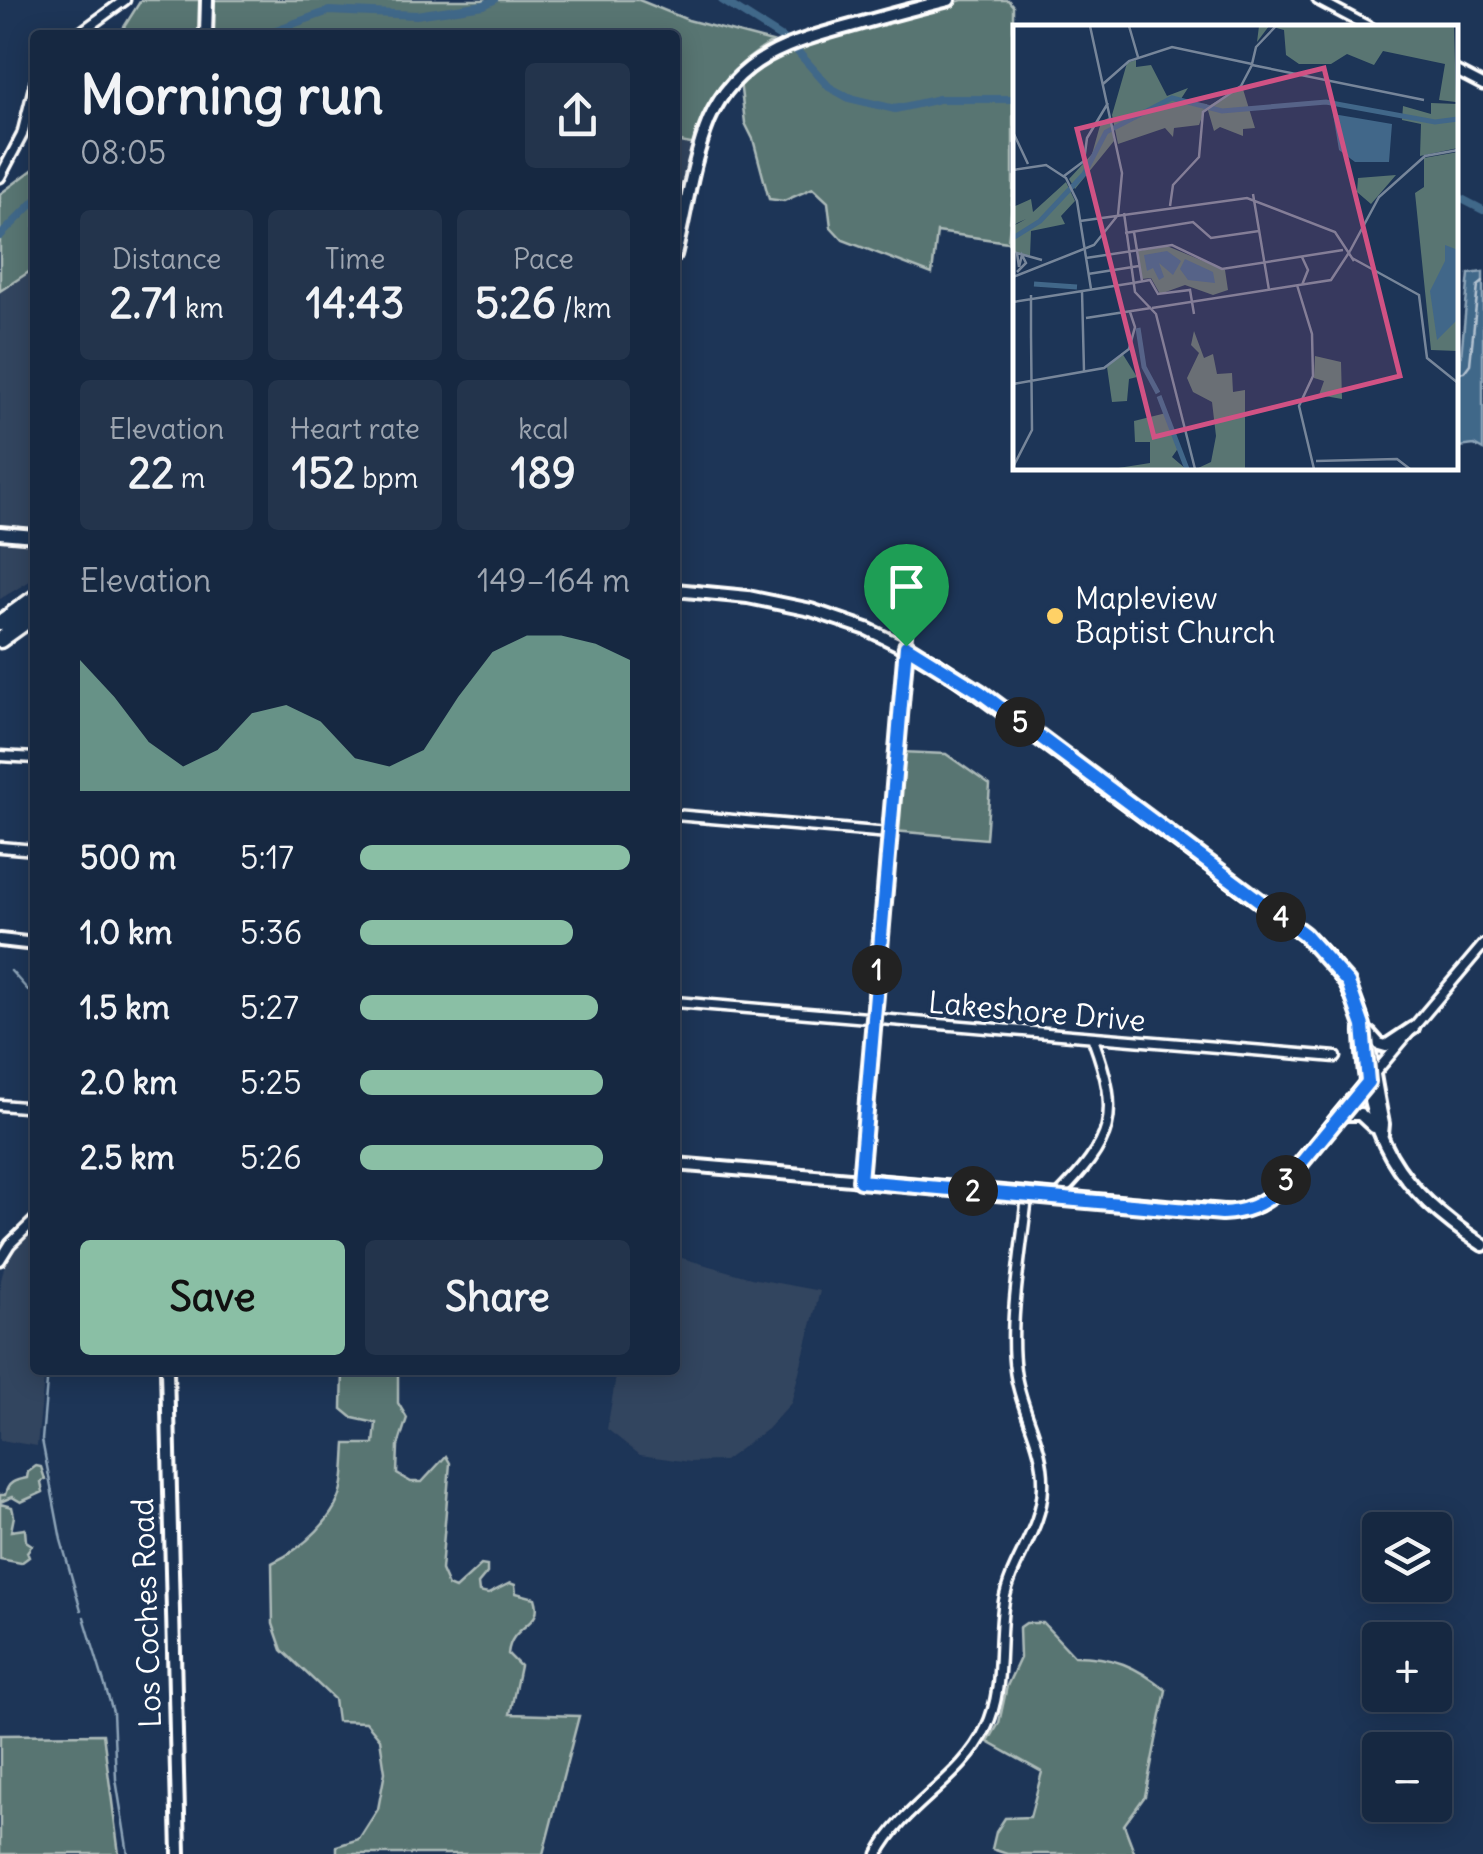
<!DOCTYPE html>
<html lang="en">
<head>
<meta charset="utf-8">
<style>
	:root { --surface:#162841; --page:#23344c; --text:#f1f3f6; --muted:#9ea6b1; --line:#35445a; --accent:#8abfa5 }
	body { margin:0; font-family:Delius,sans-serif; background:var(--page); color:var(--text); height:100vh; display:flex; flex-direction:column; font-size:38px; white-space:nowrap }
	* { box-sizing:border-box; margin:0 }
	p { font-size:32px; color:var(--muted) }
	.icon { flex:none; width:55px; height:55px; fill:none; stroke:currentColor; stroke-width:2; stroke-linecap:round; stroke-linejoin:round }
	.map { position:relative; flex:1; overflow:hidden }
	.panel { position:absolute; left:30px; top:30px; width:650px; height:1345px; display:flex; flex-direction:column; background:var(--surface); border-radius:10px; box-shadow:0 5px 25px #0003,0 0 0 2px var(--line) }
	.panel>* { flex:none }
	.controls { position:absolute; left:1362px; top:1512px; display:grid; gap:20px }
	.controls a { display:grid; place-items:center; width:90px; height:90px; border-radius:10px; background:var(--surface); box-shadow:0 5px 25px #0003,0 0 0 2px var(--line); font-size:50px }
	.pin { position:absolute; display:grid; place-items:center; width:85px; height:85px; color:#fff; margin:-102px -42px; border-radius:50% 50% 50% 0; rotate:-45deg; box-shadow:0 0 10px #0007 }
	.pin .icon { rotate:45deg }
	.km { position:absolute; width:50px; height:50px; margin:-25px; border-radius:50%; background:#222; color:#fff; font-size:28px; line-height:50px; text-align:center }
	.round { display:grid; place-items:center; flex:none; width:105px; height:105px; border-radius:10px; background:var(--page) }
	.head { display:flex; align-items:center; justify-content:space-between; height:170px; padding:0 50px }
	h1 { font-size:55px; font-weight:700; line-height:75px }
	.stats { display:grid; grid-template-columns:repeat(3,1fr); gap:15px; height:170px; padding:10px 50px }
	.stats div { display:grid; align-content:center; border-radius:10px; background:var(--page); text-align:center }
	.stats b { font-size:42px; font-weight:700 }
	.stats small { font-size:28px; font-weight:400 }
	.stats p { font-size:28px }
	.chart { height:280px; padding:20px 50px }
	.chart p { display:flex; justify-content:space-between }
	.chart svg { width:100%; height:180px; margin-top:10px; fill:var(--accent); opacity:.7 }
	.button { display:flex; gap:20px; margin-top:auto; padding:20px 50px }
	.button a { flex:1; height:115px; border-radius:10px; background:var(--accent); color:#111; font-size:40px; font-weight:700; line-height:115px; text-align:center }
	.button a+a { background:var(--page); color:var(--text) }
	ul { padding:0 50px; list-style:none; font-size:32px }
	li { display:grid; grid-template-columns:160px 120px 1fr; align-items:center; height:75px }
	li i { height:25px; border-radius:12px; background:var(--accent) }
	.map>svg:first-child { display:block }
	.built { fill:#32445e }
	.green { fill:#597572; stroke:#acbab8; stroke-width:2.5 }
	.water { fill:#416789; stroke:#8da4b8; stroke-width:2.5 }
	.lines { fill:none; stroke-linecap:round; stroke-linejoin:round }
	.shore { stroke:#b3c2d0; stroke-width:2.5 }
	.stream { stroke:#8da4b8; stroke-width:2.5 }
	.river { stroke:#416789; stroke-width:8 }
	.minor-casing { stroke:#fff; stroke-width:15 }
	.major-casing { stroke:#fff; stroke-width:18 }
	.highway-casing { stroke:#fff; stroke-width:21 }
	.minor { stroke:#1d3557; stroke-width:8 }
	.major { stroke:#1d3557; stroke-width:10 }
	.highway { stroke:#1d3557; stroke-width:14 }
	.route-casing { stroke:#fff; stroke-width:20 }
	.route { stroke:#1a73e8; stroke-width:12 }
	.poi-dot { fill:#ffd166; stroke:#1d3557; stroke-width:4 }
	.labels { text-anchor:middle; stroke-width:8; stroke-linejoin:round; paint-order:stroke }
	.poi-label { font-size:30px; fill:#fff; stroke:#1d3557; text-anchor:start }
	.street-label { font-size:30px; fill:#fff; stroke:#1d3557 }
	.inset-river { fill:none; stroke:#416789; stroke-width:5 }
	.inset-road { fill:none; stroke:#77869a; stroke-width:2.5 }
	.view { fill:#d15284; fill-opacity:0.15; stroke:#d15284; stroke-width:5 }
	.inset-edge { fill:none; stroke:#fff; stroke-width:5 }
</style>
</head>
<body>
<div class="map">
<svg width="1483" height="1854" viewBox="0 0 1483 1854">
	<rect width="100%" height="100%" fill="#1d3557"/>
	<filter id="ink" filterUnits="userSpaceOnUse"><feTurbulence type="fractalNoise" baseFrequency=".01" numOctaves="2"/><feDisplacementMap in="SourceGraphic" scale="20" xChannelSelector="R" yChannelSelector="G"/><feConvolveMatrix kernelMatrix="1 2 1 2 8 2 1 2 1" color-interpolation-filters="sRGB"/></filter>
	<g filter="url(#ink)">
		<path class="built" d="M675 141 696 145 675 231Z
			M35 268V578L0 599V291Z
			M35 1226V1370H45L37 1446 0 1440V1284L6 1260Z
			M675 1256 751 1278 820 1291 791 1403 767 1429 724 1461 690 1462 640 1455 607 1429 617 1370H675Z"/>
		<path class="green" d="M141 0H201L199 35H119Z
			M214 0H639L688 20 772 42C730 68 705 95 696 145L675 141V35H213Z
			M962 0H1008L1013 6V194L1008 242 937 232 932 274 843 240 831 227 828 202 813 188 784 201 769 199 753 139 745 123 740 81C785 29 898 23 962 0Z
			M35 168V268L0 291V194Z
			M901 752 946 754 990 785 986 839 894 831Z
			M343 1370H398V1403L407 1418 398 1446 397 1474 411 1482H422L446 1456 450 1463 441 1570 448 1586 455 1589 481 1565 487 1566V1573L478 1584 479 1592 488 1594 510 1583 515 1585 516 1593 535 1598C545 1628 511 1622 508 1654L520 1666 510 1714 579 1716 543 1854H337V1846L359 1839 378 1809 385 1772 380 1739 366 1722 337 1721 334 1699 282 1650 273 1624 272 1563C302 1549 338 1518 343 1483 345 1470 345 1457 346 1444H374L376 1423 353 1418 342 1409Z
			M36 1466 41 1467 45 1479 41 1482 43 1492 21 1502 12 1497 0 1502V1495H5C8 1482 15 1480 27 1478L28 1472Z
			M0 1504 12 1507 14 1516 11 1531 25 1529 26 1541 32 1545 27 1552 29 1557 21 1563 0 1559Z
			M1026 1623H1043L1074 1656C1113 1656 1136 1666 1166 1690L1145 1796 1124 1825 1135 1854H1007L992 1849 996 1832 1005 1818 1030 1817 1042 1772 988 1742 999 1723 1007 1686 1020 1658 1019 1628Z
			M103 1734 119 1854H0V1735Z"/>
		<path class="water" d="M1483 272V450L1474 445 1458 447C1455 433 1460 423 1456 409L1469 274Z"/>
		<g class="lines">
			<path class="shore" d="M1456 373 1464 372 1470 364 1478 286 1483 282"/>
			<path class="stream" d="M11 971 35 998
				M48 1370 42 1440 61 1540 81 1610
				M84 1617 113 1712 116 1779 128 1854"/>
			<path class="river" d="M722 0 790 43 829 87 849 98 895 109 939 99H1016
				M262 35 329 11 416 15 484 5 494 0
				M1456 196 1483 210
				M0 236 35 201"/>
			<defs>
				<path id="minor" d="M1318 0 1371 28
					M77 35 125 0
					M1456 71 1483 85
					M0 177 22 135 35 83
					M0 756 35 758
					M675 815 889 833
					M0 847 35 850
					M675 1002 1336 1057
					M1374 1074 1483 945
					M0 1105 35 1108
					M860 1181 907 628 905 615
					M1055 1199C1113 1141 1122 1117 1093 1039
					M0 1260 10 1244 35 1220
					M878 1854C904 1804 962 1780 986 1728 1005 1689 997 1643 1004 1601 1011 1561 1042 1530 1043 1487 1045 1444 1020 1411 1015 1370 1008 1323 1022 1246 1027 1196"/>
				<path id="major" d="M206 35 207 0
					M675 255C686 212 692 161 709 120 736 58 791 42 851 26 883 17 916 8 949 0
					M0 533 35 536
					M675 590 748 597 811 610 867 629 936 663 1303 934C1369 990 1367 1046 1383 1124L1382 1134
					M0 940 35 944
					M1362 1032C1364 1135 1397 1189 1483 1245
					M1370 1034 1379 1044 1386 1046 1413 1028
					M1342 1114H1360L1374 1127
					M675 1164 1236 1212 1258 1205 1279 1189 1374 1074
					M167 1370 179 1854"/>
				<path id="highway" d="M0 623 35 598
					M0 640 35 615"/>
			</defs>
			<use href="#minor" class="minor-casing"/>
			<use href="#major" class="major-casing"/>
			<use href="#highway" class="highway-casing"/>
			<use href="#minor" class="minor"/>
			<use href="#major" class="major"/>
			<use href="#highway" class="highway"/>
		</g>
	</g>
	<g class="lines" filter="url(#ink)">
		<defs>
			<path id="route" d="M906 646 980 692 1304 934 1348 983 1363 1026 1368 1082 1279 1190C1262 1205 1245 1212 1222 1213L860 1181Z"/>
		</defs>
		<use href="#route" class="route-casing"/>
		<use href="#route" class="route"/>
	</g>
	<circle class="poi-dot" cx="1055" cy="616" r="10"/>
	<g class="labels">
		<g class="poi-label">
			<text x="1075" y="609">Mapleview<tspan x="1075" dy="34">Baptist Church</tspan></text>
		</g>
		<g class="street-label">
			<text transform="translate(1037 1012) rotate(5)" y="10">Lakeshore Drive</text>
			<text transform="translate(147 1613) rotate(-92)" y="10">Los Coches Road</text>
		</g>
	</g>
	<g transform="translate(1013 25)">
		<rect width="445" height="445" fill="#1d3557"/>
		<path d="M246 1H441L443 77 426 75 432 39 370 26 361 40 334 29 318 39H286L273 30 271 5 256 1 244 17ZM123 35V42L138 40 154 71 175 63 166 77 194 79 186 100 161 103 160 112 152 103 105 119 99 90 114 38ZM229 61 242 103 230 104V111L207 102 201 106 194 82ZM418 78 445 79V123L407 131 408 99 389 95 390 81 418 89ZM97 92 101 116 62 164 56 154 79 129 88 97ZM445 127V326L418 325 402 168 411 162V133ZM383 150 358 179 344 167 345 153ZM53 157 62 176 48 191 52 199 18 206 17 231 0 227V201L13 194 0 200V182L18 174 20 187ZM154 221 212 245 215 265 200 270 172 260 147 269 138 253 129 254 125 226ZM181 306 191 333 200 329 204 349 219 348 220 367 232 365V444H183L198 437 203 411 199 377 180 367 174 353 186 328 178 320ZM109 328 124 352 116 354 114 376 99 377 94 342ZM302 331 328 337 329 374 306 370 311 356 301 353ZM153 388 166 422 159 432 173 444H99L137 438V417H122L121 396Z" fill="#597572"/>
		<path d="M320 89 379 99 376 137H342L326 125ZM432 220 445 225V294L424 315 417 266 432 236ZM154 226 168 236 160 250 146 238 151 252 146 255 140 243 134 246 131 230ZM172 234 200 247 202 258 175 255 167 244Z" fill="#416789"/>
		<path class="inset-river" d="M0 213 27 196 71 149 93 107 159 73 209 86 313 77 422 97 445 94M21 259 64 262M125 303 131 342 145 368M146 371 174 444"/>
		<path class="inset-road" d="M77 1 109 148 105 190M116 1 125 32M239 40 411 75M90 59 116 36 159 22 239 39 243 22 263 1M0 107 15 139M0 145 33 140 53 153 64 176 78 264M51 151 71 136 74 113 95 78M240 169 256 265M157 181 160 160 186 132 190 87 228 61 239 40M111 188 122 267 143 289 182 444M67 196 234 173 322 207 341 236M121 207 129 256M112 208 180 197 198 213 246 206M337 226 366 172 412 131 445 125M289 232 295 245 289 260M73 233 159 220 209 244 330 225M339 233 406 270 414 333 445 358M6 242 4 228 29 235M4 247 13 238 9 230 6 242M75 249 126 241M0 252 81 220 105 190M120 258 137 255 145 269 177 265 181 289M284 260 299 309 300 351 286 381 301 444M69 266 71 346M0 277 120 258M139 283 318 255 337 226M73 293 138 283M18 313V270M0 359 91 343 116 324 122 302 117 287M303 436 384 434 397 444M0 442 19 405 18 309"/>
		<path class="view" d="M311 43 387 351 141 412 64 104Z"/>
		<rect width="445" height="445" class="inset-edge"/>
	</g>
</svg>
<div class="controls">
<a><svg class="icon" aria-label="layers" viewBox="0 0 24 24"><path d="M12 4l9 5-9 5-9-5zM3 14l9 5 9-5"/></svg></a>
<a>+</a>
<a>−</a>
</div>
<div class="pin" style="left:906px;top:646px;background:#1e9e55"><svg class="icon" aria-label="arrive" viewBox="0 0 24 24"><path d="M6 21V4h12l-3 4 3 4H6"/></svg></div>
<b class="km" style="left:877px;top:970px">1</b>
<b class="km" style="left:973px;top:1191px">2</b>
<b class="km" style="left:1286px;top:1180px">3</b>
<b class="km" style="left:1281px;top:917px">4</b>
<b class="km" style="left:1020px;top:722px">5</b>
<section class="panel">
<div class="head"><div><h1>Morning run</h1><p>08:05</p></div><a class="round"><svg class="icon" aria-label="share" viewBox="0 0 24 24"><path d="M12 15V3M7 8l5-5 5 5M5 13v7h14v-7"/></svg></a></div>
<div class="stats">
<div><p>Distance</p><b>2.71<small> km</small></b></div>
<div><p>Time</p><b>14:43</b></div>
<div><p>Pace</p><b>5:26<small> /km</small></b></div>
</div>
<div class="stats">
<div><p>Elevation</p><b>22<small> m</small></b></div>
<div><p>Heart rate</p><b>152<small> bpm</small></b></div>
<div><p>kcal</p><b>189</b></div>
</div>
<div class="chart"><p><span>Elevation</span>149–164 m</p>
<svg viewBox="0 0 160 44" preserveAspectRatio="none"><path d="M0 44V12L10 21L20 32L30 38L40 34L50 25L60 23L70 27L80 36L90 38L100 34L110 21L120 10L130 6L140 6L150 8L160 12V44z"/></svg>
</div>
<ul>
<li><b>500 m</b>5:17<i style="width:100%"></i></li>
<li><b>1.0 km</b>5:36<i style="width:79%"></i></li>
<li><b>1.5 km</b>5:27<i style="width:88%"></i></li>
<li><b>2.0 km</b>5:25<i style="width:90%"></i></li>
<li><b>2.5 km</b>5:26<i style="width:90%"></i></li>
</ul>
<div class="button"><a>Save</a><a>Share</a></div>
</section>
</div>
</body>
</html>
